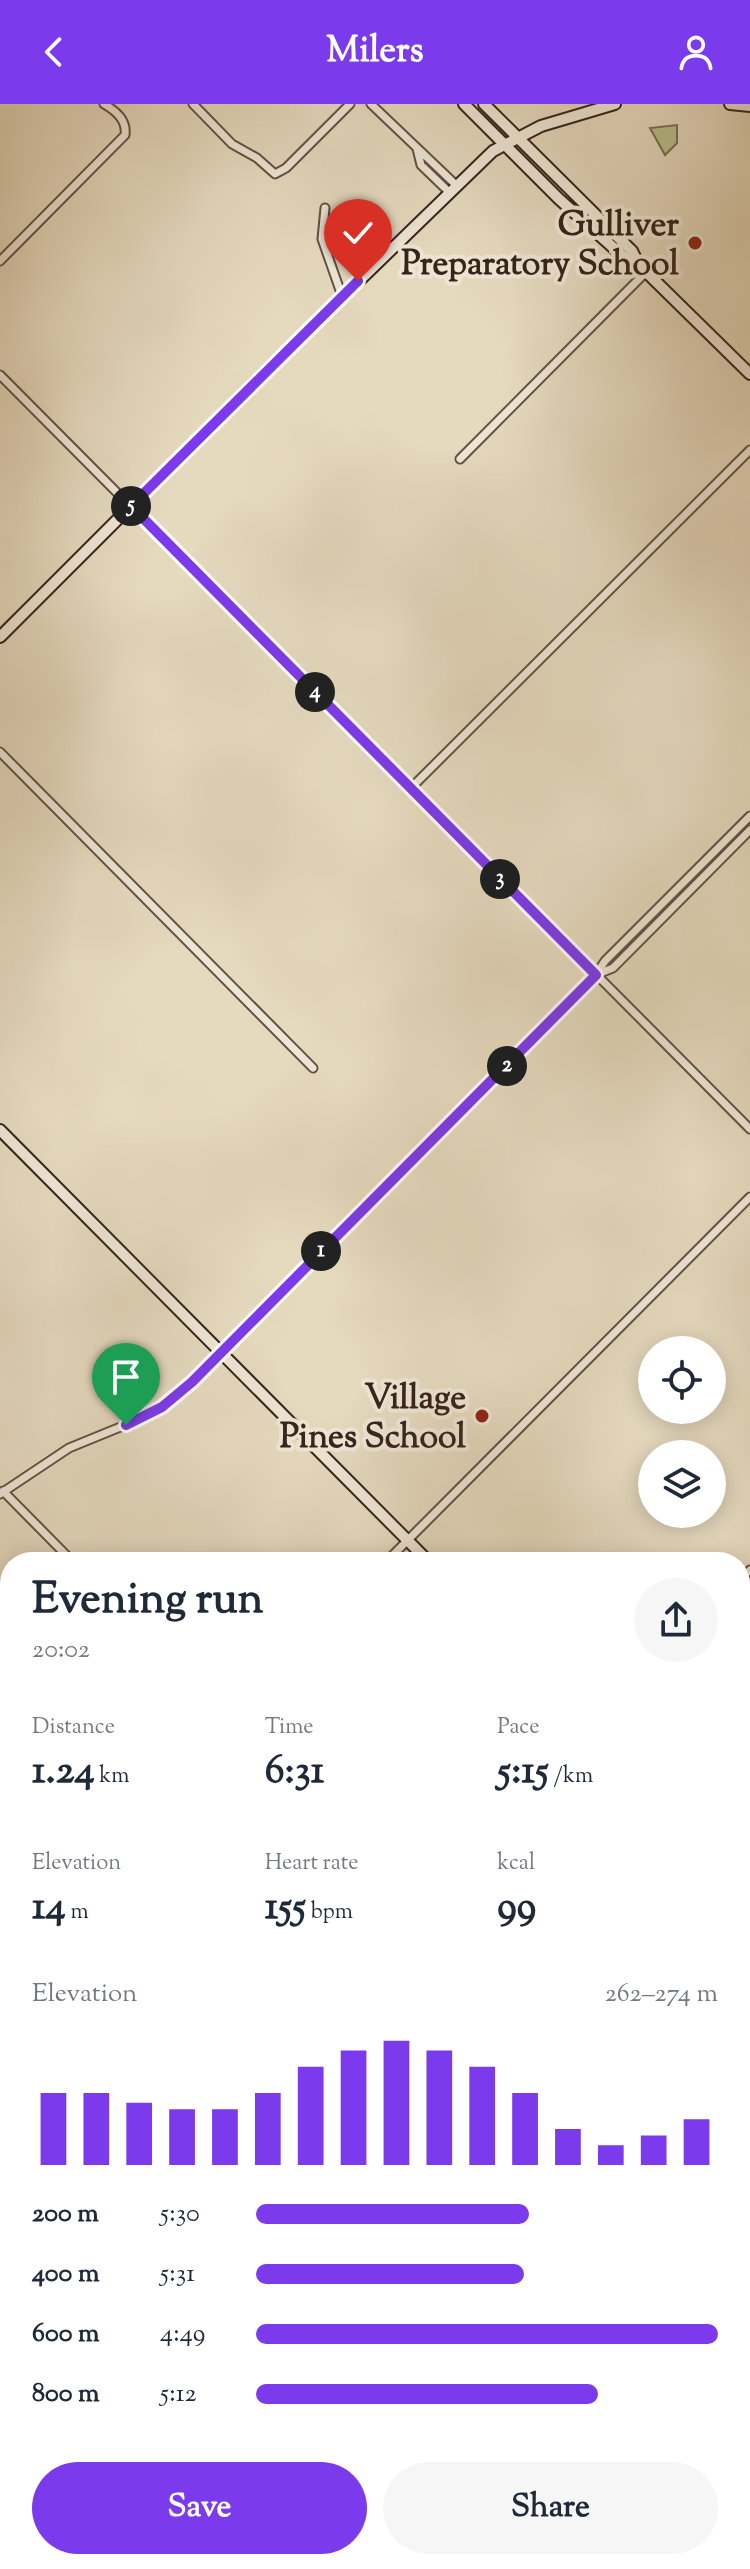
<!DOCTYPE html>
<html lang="en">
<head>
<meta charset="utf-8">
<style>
	:root { --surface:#fff; --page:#f6f6f7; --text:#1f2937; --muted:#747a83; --accent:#7c3aed }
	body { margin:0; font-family:"Sorts Mill Goudy",serif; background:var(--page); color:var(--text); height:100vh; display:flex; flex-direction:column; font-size:30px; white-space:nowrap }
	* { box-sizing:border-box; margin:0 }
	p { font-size:26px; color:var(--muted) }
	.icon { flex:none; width:44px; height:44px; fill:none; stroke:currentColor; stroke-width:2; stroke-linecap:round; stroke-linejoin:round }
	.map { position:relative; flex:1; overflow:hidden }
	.side { position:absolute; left:0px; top:1448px; width:750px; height:1018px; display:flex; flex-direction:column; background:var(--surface); border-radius:32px 32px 0 0; box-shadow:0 4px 20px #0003 }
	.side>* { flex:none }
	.fabs { position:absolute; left:638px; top:1232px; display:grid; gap:16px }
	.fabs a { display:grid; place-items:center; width:88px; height:88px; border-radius:50%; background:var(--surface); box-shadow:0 4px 20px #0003; font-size:40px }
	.pin { position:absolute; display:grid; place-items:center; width:68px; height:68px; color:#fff; margin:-82px -34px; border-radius:50% 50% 50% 0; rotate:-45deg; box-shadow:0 0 8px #0007 }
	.pin .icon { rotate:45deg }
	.km { position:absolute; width:40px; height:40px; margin:-20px; border-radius:50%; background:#222; color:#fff; font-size:22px; line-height:40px; text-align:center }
	.round { display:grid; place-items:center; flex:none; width:84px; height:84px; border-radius:42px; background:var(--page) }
	.summary { display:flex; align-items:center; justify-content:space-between; height:136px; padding:0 32px }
	h1 { font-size:44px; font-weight:700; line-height:60px }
	.metrics { display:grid; grid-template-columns:repeat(3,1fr); gap:12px; height:136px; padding:8px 32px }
	.metrics div { display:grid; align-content:center }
	.metrics b { font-size:40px; font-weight:700 }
	.metrics small { font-size:22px; font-weight:400 }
	.metrics p { font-size:22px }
	.chart { height:224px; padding:16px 32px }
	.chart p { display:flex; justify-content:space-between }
	.chart svg { width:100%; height:144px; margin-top:8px; stroke:var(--accent); stroke-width:6 }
	.action { display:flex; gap:16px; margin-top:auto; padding:16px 32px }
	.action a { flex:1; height:92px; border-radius:48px; background:var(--accent); color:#fff; font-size:32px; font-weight:700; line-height:92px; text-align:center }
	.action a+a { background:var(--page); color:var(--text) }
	ul { padding:0 32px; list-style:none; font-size:26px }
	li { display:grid; grid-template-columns:128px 96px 1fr; align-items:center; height:60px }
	li i { height:20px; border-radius:10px; background:var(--accent) }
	header { display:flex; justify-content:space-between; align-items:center; height:104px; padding:0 32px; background:var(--accent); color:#fff; font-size:36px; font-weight:700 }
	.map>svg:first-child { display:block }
	.green { fill:#babe8e; stroke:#787154; stroke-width:2 }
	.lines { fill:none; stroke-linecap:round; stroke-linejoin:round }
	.street-casing { stroke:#625144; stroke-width:11 }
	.secondary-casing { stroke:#36241b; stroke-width:14 }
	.street { stroke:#eee6d5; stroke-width:7 }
	.secondary { stroke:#eee6d5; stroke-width:10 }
	.route-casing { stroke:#fff; stroke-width:16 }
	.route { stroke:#7c3aed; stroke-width:10 }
	.poi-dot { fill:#8f2418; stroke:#eee6d5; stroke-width:3 }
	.labels { text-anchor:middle; stroke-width:8; stroke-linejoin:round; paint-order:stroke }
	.poi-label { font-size:34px; font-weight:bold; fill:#36241b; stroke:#eee6d5; text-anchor:end }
</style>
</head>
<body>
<header><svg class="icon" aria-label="back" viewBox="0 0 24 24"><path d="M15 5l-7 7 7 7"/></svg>Milers<svg class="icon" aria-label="person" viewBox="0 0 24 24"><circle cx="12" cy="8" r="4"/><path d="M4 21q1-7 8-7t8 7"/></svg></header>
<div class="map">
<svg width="750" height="2465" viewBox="0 0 750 2465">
	<rect width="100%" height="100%" fill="#e5d9be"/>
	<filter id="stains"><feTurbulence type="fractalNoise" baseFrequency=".0025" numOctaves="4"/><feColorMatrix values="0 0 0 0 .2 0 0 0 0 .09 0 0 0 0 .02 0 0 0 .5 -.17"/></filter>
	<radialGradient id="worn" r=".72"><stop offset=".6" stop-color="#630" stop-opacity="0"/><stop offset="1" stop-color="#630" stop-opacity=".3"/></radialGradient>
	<path class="green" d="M677 21V39L665 51 650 24Z"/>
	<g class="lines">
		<defs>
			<path id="street" d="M193 0 232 40 257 54 275 70 286 64 350 0
				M371 0 456 81
				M417 45 421 61 449 88
				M325 104 322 135 342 192
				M0 157 125 31C127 16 116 7 104 0
				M0 271 750 1025
				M460 355 646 168
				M0 648 313 964
				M411 684 750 346
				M598 870 613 864 750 726
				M3 1387 73 1458
				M0 1390 69 1344 140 1315 178 1291 588 882 605 857 750 712
				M386 1458 750 1093
				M740 1475 750 1466
				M0 1672 10 1683
				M740 1851 750 1842
				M0 1898 10 1908
				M0 2025 10 2015
				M740 2049 750 2039
				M0 2173 10 2184
				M740 2366H750
				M279 2456 288 2465
				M544 2456 550 2465
				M691 2456 700 2465
				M35 2465 44 2456
				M321 2465 330 2456"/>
			<path id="secondary" d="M464 0 559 95 626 155 640 162 750 270
				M484 0 632 147 639 161
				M730 0 750 2
				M0 533 268 265 493 47 541 22 615 0
				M0 1026 429 1458
				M740 1773 750 1783"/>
		</defs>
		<use href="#street" class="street-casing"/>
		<use href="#secondary" class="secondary-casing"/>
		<use href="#street" class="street"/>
		<use href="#secondary" class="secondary"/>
	</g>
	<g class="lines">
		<defs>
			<path id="route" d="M126 1321 162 1303 192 1278 596 871 131 402 358 177"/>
		</defs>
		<use href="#route" class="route-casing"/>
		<use href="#route" class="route"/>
	</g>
	<g class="poi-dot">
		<circle cx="695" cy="139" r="8"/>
		<circle cx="482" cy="1312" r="8"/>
	</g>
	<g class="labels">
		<g class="poi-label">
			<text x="679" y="131">Gulliver<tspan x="679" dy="39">Preparatory School</tspan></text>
			<text x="466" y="1304">Village<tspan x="466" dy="39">Pines School</tspan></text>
		</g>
	</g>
	<rect width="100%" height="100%" filter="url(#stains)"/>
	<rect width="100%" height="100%" fill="url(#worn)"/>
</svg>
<div class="fabs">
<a><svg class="icon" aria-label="locate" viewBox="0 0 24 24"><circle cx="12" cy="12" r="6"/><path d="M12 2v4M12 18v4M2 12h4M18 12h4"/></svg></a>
<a><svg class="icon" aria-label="layers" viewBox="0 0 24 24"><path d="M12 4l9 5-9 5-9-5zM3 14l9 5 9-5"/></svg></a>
</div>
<div class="pin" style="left:126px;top:1321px;background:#1e9e55"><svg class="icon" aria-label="arrive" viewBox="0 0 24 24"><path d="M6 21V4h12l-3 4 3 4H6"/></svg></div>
<div class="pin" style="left:358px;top:177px;background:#d93025"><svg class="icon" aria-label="check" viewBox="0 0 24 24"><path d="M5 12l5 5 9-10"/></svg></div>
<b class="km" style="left:321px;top:1147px">1</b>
<b class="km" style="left:507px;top:962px">2</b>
<b class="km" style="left:500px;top:775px">3</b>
<b class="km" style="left:315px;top:588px">4</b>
<b class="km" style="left:131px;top:402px">5</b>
<section class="side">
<div class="summary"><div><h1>Evening run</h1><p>20:02</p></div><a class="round"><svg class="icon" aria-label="share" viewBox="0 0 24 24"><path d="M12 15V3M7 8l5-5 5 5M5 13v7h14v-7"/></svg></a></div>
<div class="metrics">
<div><p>Distance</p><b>1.24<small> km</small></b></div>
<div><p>Time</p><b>6:31</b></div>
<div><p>Pace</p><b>5:15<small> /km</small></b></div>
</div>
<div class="metrics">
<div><p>Elevation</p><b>14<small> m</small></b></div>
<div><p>Heart rate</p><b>155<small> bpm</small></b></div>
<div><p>kcal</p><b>99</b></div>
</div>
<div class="chart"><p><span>Elevation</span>262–274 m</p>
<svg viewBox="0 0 160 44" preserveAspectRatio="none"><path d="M5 44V22M15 44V22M25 44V25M35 44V27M45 44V27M55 44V22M65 44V14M75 44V9M85 44V6M95 44V9M105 44V14M115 44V22M125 44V33M135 44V38M145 44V35M155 44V30"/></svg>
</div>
<ul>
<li><b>200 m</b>5:30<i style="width:59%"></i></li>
<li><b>400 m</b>5:31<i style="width:58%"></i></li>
<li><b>600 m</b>4:49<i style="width:100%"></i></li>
<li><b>800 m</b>5:12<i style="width:74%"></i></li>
</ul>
<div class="action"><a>Save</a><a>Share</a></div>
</section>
</div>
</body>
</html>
